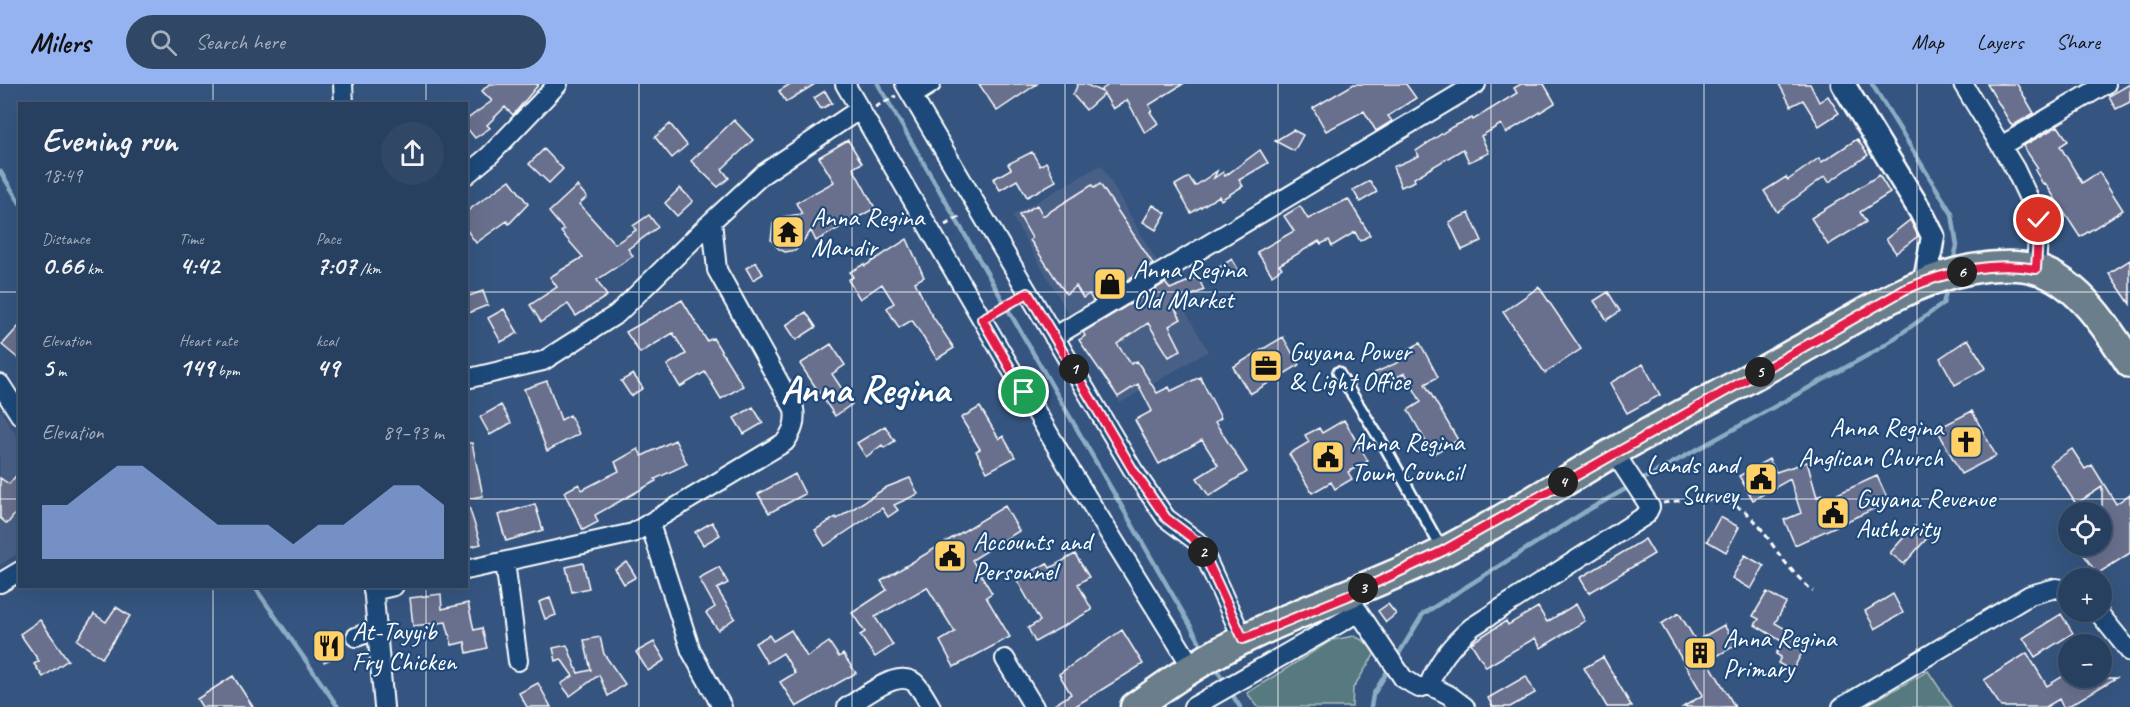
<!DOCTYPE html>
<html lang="en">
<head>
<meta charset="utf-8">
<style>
	:root { --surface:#284060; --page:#304766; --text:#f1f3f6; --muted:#a5afbd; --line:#445975; --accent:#95b2f1 }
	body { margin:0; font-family:Caveat,sans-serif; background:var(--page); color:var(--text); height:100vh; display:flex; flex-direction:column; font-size:22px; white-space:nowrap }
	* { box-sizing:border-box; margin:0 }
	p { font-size:20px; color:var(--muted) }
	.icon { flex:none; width:33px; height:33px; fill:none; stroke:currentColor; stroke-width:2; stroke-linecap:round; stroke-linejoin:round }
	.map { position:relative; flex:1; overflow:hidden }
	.details { position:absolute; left:18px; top:18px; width:450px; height:486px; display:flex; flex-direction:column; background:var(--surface); border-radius:0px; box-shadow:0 6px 24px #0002,0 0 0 2px var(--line) }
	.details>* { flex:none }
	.buttons { position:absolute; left:2058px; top:418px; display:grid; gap:12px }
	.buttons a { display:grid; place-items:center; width:54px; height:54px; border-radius:50%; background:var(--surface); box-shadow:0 6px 24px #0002,0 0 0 2px var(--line); font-size:30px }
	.pin { position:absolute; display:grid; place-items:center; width:51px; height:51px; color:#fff; margin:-26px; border:3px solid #fff; border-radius:50%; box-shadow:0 2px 6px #0007 }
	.km { position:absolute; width:30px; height:30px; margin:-15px; border-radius:50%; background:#222; color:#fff; font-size:16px; line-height:30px; text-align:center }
	.round { display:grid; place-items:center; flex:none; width:63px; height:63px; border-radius:32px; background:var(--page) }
	.overview { display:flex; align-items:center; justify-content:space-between; height:102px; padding:0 24px }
	h1 { font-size:33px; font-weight:600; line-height:45px }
	.metrics { display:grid; grid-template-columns:repeat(3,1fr); gap:9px; height:102px; padding:6px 24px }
	.metrics div { display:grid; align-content:center }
	.metrics b { font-size:26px; font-weight:600 }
	.metrics small { font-size:16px; font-weight:400 }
	.metrics p { font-size:16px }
	.chart { height:168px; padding:12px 24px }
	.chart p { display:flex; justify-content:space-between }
	.chart svg { width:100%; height:108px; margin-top:6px; fill:var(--accent); opacity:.7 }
	header { display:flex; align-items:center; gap:36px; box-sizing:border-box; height:84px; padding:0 30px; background:var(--accent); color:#111 }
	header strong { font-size:28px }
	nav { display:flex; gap:33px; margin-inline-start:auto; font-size:21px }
	.search { width:420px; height:54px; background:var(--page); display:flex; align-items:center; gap:15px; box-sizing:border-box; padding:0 21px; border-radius:33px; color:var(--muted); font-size:22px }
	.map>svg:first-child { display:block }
	.built { fill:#496086 }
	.green { fill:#577a7f; stroke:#abbcbf; stroke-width:1.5 }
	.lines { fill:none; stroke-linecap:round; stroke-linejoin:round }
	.stream { stroke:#8dacc4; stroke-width:4.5 }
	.building { fill:#69708d; stroke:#fff; stroke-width:1.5 }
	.service-casing { stroke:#fff; stroke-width:14 }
	.minor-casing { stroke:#fff; stroke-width:22 }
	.tertiary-casing { stroke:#fff; stroke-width:27 }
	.primary-casing { stroke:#fff; stroke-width:33 }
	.path { stroke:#fff; stroke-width:3; stroke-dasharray:6 4.5; stroke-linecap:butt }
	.service { stroke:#1f4a7a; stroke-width:9 }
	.minor { stroke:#1f4a7a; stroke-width:18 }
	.tertiary { stroke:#1f4a7a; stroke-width:22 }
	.primary { stroke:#6b7e8b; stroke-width:28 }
	.route-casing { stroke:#fff; stroke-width:12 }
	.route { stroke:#e11d48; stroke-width:8 }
	.grid { fill:none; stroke:#fff; stroke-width:1.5; stroke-opacity:0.55 }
	.labels { text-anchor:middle; stroke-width:4.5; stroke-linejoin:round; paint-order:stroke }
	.poi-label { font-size:26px; fill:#fff; stroke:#1f4a7a; text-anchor:start }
	.town-label { font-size:38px; font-weight:bold; fill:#fff; stroke:#1f4a7a }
</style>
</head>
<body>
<header>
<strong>Milers</strong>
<div class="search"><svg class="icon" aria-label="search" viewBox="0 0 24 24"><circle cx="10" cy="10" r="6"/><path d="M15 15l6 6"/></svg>Search here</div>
<nav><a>Map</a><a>Layers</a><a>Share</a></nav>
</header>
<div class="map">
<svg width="2130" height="623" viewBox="0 0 2130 623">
	<rect width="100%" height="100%" fill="#355580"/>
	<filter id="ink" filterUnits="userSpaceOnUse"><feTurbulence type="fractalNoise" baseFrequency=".0167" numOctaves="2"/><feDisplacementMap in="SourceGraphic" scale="12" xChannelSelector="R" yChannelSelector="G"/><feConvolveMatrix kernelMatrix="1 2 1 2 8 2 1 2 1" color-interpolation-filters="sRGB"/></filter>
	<g filter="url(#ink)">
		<path class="built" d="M1101 81 1208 267 1120 319 1012 132Z
			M0 325 20 357 19 469 0 481Z"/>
		<path class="green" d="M1354 552 1364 557 1376 568 1353 604 1352 623H1258L1247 609 1332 556Z
			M1928 587 1952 623H1863Z"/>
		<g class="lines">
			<path class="stream" d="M878 0 1205 567
				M1872 0 1952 130 1957 162 1953 178
				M0 87 20 119
				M1638 398 1879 265 1943 220 1948 201
				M254 502 338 623
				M1395 576 1423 530 1588 426 1631 402
				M1214 582 1226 600
				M1230 607 1240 623
				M1371 623 1373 611 1390 583"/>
		</g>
		<path class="building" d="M489 0H539L513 31 505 23 487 41 490 44 475 54 466 43V36L492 17 482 7Z
			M790 0H815L786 18 779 7Z
			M979 0H1037L997 27Z
			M1078 0H1085L1102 8 1101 6 1110 0H1183L1149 21 1152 27 1150 28 1158 39 1145 49 1127 16 1113 25 1104 10 1086 26 1073 11Z
			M1354 0H1406L1416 14 1388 32 1392 37 1376 47 1364 27 1326 47 1313 24Z
			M1521 0H1544L1555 19 1506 49 1501 40 1481 52 1489 69 1469 78 1463 65 1414 94 1415 97 1401 103 1393 83 1419 72 1416 67 1452 43 1472 34 1473 36 1517 9 1514 4Z
			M1779 0H1810L1819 18 1828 12 1839 29 1819 42 1803 16 1791 22Z
			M1987 0H2017L2034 29 2012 42Z
			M2130 0V18L2116 25 2109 12Z
			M825 7 832 19 821 25 814 14Z
			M734 36 753 56 722 85 729 94 718 103 691 77Z
			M670 40 687 61 672 74 655 53Z
			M2058 42 2068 57 2060 62 2082 99 2099 88 2123 126 2080 153 2045 99 2043 100 2035 86 2038 84 2023 62Z
			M1293 46 1303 51 1294 67 1275 57Z
			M1857 55 1868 71 1829 98 1825 92 1777 128 1764 107 1786 93 1788 96 1819 74 1822 78Z
			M848 56 862 79 853 84 875 124 816 157 811 147 796 166 785 168 779 165 771 156 773 140 782 133 802 130 796 119 834 98 819 73Z
			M544 65 563 85 549 99 529 80Z
			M1260 66 1268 79 1239 96 1243 102 1221 116 1219 112 1191 129 1175 101 1189 93 1195 102 1217 87 1214 94 1223 88 1225 92Z
			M1032 68 1040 82 1046 78 1056 97 1027 113 1017 96 1000 106 993 95 1011 85 1008 80Z
			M1879 91 1890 109 1860 128 1866 138 1828 161 1811 134Z
			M510 96 528 120 509 140 507 137 476 159 466 145V128Z
			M1370 97 1377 108 1360 118 1353 106Z
			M1100 100 1153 180 1093 217 1089 210 1083 214 1076 202 1066 210 1030 156 1032 154 1019 131 1037 121 1043 132 1092 101 1094 104Z
			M577 102 587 113 579 120 615 160 636 146 633 142 649 131 658 143 628 165 633 172 597 196 607 212 576 232 568 220 541 238 530 221 557 203 550 193 583 173 561 148 564 146 549 128Z
			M680 104 693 117 677 132 665 119Z
			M1348 115 1370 151 1360 157 1355 148 1332 162 1329 156 1321 160 1319 157 1279 181 1282 184 1272 191 1257 168 1294 147 1284 132 1300 122 1308 135Z
			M1153 121 1166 129 1156 146 1143 138Z
			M1469 129 1482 157 1462 166 1449 138Z
			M1910 136 1918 152 1896 169 1886 155Z
			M907 155 924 193 915 198 929 227 954 264 937 275 912 236 899 244 887 224 894 219 882 200 860 215 848 196 853 193 850 188 864 180 865 182Z
			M1232 175 1239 187 1225 195 1218 184Z
			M2130 176V220L2109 189Z
			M756 178 763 190 753 196 746 184Z
			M1198 193 1204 206 1172 220 1181 235 1169 242 1181 266 1169 273 1148 239 1117 260 1131 280 1137 277 1157 309 1169 303 1171 307 1200 293 1221 334 1215 338 1247 388 1209 412 1197 394 1218 381 1202 356 1159 380 1135 336 1152 327 1138 300 1118 313 1079 256 1085 252 1083 248 1165 199 1170 205Z
			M1539 203 1581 265 1545 289 1503 228Z
			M483 207 488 221 466 230V213Z
			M1608 208 1620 227 1607 236 1594 217Z
			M682 216 707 257 713 254 743 302 721 315 705 288 680 303 667 281 686 270 673 249 640 269 626 248Z
			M504 225 518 249 501 258 488 234Z
			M806 228 816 243 796 256 786 241Z
			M20 241V276L2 261Z
			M1283 253 1299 281 1250 310 1233 283Z
			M1968 255 1986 284 1955 301 1940 274Z
			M1420 259 1438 293 1425 300 1458 356 1433 370 1408 326 1421 318 1405 289 1378 302 1372 290 1399 278 1396 272Z
			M831 260 845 281 832 290 852 320 835 332 800 280Z
			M1643 280 1660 311 1627 329 1610 299Z
			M633 290 643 304 631 312 621 297Z
			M547 297 561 336 570 331 579 350 547 367 524 305Z
			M501 321 511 339 490 351 480 333Z
			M753 323 763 339 744 350 734 334Z
			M980 323 999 355 1003 352 1015 373 987 388 976 367 980 365 961 334Z
			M1972 327 1996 372 1961 390 1937 345Z
			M1344 336 1368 377 1348 388 1352 395 1335 405 1331 398 1312 409 1289 370 1309 358 1305 351 1319 344 1322 349Z
			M885 342 895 357 884 364 882 361 866 373 857 359Z
			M675 356 687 380 655 395 656 397 595 431 598 438 583 446 564 408 579 400 582 406 619 387 615 378 638 365 642 372Z
			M466 359H472L483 412 466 415Z
			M2072 365 2085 385 2092 381 2116 420 2130 410V469L2097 490 2078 462H2102V403L2076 420 2050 380Z
			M1769 375 1776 388 1807 378 1817 413 1822 410 1824 416 1877 392 1889 418 1795 461 1784 436 1801 429 1790 395 1753 416 1739 392Z
			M20 387V424L7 440 0 434V394L9 400Z
			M795 390 805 410 769 429 758 410Z
			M910 394 918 410 894 421 898 426 888 433 882 424 825 462 815 446 836 433 837 435 887 403Z
			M535 420 543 446 506 457 498 431Z
			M1005 422 1019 447 972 476 992 509 986 513 1010 553 954 583 940 557 955 548 927 503 875 533 893 561 875 573 860 551 865 548 852 529 887 506 881 497Z
			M469 423 481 460 466 464V424Z
			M1720 433 1739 443 1726 468 1707 457Z
			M712 438 720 451 703 461 695 448Z
			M1914 442 1928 453 1904 480 1890 469Z
			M1645 455 1654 470 1589 509 1580 494Z
			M1075 470 1089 493 1078 500 1092 526 1035 558 1028 544 1040 537 1017 496 1047 479 1050 484Z
			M1745 471 1764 482 1751 505 1732 494Z
			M627 478 636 493 624 500 615 485Z
			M583 479 589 504 572 508 566 483Z
			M719 483 728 499 717 505 735 534 718 546 706 529 715 523 699 494Z
			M1767 508 1786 519 1775 539 1808 558 1792 587 1778 579 1781 573 1776 570 1783 558 1755 541 1759 535 1753 532Z
			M441 510 442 525 468 519 474 546 482 544 487 564 467 569 465 558 452 561 446 538 413 542 410 514Z
			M1893 510 1903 529 1875 545 1865 527Z
			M550 514 556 531 545 535 539 518Z
			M1388 520 1396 530 1386 538 1378 527Z
			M1576 520 1585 537 1541 564 1535 554 1486 583 1471 559 1506 537 1508 541 1538 523 1547 538Z
			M116 523 130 532 102 574 77 556 94 530 106 538Z
			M1679 529 1696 557 1724 541 1736 561 1708 577 1735 623H1683L1703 611 1661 540Z
			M2061 530 2073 549 2035 573 2023 554Z
			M40 536 68 576 43 593 34 580 39 577 20 550Z
			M333 546 344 569 324 578 314 555Z
			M791 546 807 573 829 558 839 573 843 570 856 589 796 623 780 598 795 589 783 569 767 579 755 559 769 551 773 557Z
			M1122 546 1143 580 1074 623H1051L1071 610 1059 590Z
			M600 553 604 570 625 600 608 612 599 591 570 612 561 600 573 592 561 575 556 577 553 564 567 561 578 589 591 586 584 556Z
			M654 558 665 576 648 587 636 568Z
			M2027 569 2047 602 2068 589V594H2116L2067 623H2063L2059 615 2046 623H2001L1984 596Z
			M1603 573 1632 623H1607L1584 584Z
			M233 592 253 623H202L197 615Z
			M1526 592 1535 609 1510 623H1493L1488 614Z
			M538 599 551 623H527L519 609Z"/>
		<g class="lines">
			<defs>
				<path id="service" d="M1338 288 1385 363 1442 465"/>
				<path id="minor" d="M343 0 344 20
					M845 0 1067 381 1192 583
					M905 0 1133 386 1166 434 1199 459 1243 555
					M1963 0 2015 85 2039 136 2036 185
					M912 12 931 0
					M2001 62 2106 0
					M466 91 489 72 558 0
					M1054 253 1476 0
					M466 295 543 277 617 230 712 137
					M0 300 20 331
					M650 440 691 567 722 623
					M505 478 518 577
					M466 486 633 449 785 358C793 347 796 338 794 325L717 186 712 137 763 90 860 25
					M0 499 20 487
					M373 502 384 623
					M373 507 394 502
					M1348 512 1403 594 1419 604 1429 601C1438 577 1453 559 1472 543L1646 431 1650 423 1614 368
					M2098 528 2130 568
					M356 553 376 546
					M1005 575 1034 623
					M1429 601 1449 611 1465 623
					M847 623C863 614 897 584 915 599 922 606 926 615 931 623
					M1193 623 1359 528
					M1842 623 2030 511 2056 504 2068 506"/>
				<path id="tertiary" d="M1843 0 1921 128 1933 152 1925 198"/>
				<path id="primary" d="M1135 623C1166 601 1197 579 1232 561 1300 525 1374 503 1443 468 1499 439 1553 404 1607 372 1667 337 1729 306 1789 272 1860 234 1931 178 2016 182 2071 184 2103 239 2130 279"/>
			</defs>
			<use href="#service" class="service-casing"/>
			<use href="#minor" class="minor-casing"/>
			<use href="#tertiary" class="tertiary-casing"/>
			<use href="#primary" class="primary-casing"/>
			<path class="path" d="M875 23 896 12
				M945 141 963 131
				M996 227 1014 217
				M1663 419C1770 401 1748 452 1813 507"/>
			<use href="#service" class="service"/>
			<use href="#minor" class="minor"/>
			<use href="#tertiary" class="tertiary"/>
			<use href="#primary" class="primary"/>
		</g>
	</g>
	<g class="lines" filter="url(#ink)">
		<defs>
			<path id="route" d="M1024 308 982 235 1028 209 1133 386 1166 434 1199 459 1243 555 1348 512 1443 467 1906 205C1945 188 1994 177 2036 185L2039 136"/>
		</defs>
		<use href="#route" class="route-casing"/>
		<use href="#route" class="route"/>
	</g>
	<path class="grid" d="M213 0V20M426 0V20M639 0V623M852 0V623M1065 0V623M1278 0V623M1491 0V623M1704 0V623M1917 0V623M0 208H20M466 208H2130M0 415H20M466 415H2130M213 502V623M426 502V623"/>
	<defs>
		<symbol id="temple-square" viewBox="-11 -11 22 22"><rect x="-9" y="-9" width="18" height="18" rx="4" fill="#ffd166" stroke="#1f4a7a"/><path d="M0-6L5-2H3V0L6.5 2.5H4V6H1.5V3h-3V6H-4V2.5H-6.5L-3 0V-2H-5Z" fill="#111"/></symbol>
		<symbol id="shop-square" viewBox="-11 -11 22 22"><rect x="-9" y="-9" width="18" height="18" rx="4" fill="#ffd166" stroke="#1f4a7a"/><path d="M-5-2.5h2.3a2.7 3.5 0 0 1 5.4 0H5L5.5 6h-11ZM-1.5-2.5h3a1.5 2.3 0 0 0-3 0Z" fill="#111"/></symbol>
		<symbol id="office-square" viewBox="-11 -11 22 22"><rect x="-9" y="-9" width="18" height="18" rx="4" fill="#ffd166" stroke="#1f4a7a"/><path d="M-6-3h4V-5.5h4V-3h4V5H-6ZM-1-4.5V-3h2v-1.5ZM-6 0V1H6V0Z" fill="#111"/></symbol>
		<symbol id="church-square" viewBox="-11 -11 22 22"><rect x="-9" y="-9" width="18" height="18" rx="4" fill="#ffd166" stroke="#1f4a7a"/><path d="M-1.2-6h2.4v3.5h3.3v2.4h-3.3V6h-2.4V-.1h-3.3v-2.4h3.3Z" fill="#111"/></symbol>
		<symbol id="civic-square" viewBox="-11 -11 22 22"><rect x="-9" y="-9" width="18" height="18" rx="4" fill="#ffd166" stroke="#1f4a7a"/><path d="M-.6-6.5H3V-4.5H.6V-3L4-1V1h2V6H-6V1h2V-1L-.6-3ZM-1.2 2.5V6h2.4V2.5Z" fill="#111"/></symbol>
		<symbol id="restaurant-square" viewBox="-11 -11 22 22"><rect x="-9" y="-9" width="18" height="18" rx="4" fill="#ffd166" stroke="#1f4a7a"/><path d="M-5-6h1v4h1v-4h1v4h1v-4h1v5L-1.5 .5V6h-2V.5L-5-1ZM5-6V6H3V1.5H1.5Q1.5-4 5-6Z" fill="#111"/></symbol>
		<symbol id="building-square" viewBox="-11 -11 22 22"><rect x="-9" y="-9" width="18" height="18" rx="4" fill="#ffd166" stroke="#1f4a7a"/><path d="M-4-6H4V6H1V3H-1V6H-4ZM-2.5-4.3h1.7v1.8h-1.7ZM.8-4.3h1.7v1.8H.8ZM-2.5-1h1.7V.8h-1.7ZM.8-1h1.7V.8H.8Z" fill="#111"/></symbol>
	</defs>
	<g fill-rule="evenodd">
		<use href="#temple-square" x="769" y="129" width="38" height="38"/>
		<use href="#shop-square" x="1091" y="181" width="38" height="38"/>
		<use href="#office-square" x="1247" y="263" width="38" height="38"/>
		<use href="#church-square" x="1947" y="339" width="38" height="38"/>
		<use href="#civic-square" x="1309" y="354" width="38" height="38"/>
		<use href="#civic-square" x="1742" y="376" width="38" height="38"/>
		<use href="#civic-square" x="1814" y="410" width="38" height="38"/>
		<use href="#civic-square" x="931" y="453" width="38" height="38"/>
		<use href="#restaurant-square" x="310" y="543" width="38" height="38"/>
		<use href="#building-square" x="1681" y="550" width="38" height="38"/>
	</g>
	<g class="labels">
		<g class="poi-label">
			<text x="811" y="142">Anna Regina<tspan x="811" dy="30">Mandir</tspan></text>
			<text x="1133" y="194">Anna Regina<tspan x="1133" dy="30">Old Market</tspan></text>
			<text x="1289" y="276">Guyana Power<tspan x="1289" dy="30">&amp; Light Office</tspan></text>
			<text x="1943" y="352" text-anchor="end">Anna Regina<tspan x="1943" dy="30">Anglican Church</tspan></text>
			<text x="1351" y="367">Anna Regina<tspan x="1351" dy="30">Town Council</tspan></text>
			<text x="1738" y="389" text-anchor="end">Lands and<tspan x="1738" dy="30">Survey</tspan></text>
			<text x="1856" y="423">Guyana Revenue<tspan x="1856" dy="30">Authority</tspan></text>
			<text x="973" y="466">Accounts and<tspan x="973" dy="30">Personnel</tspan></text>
			<text x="352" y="556">At-Tayyib<tspan x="352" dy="30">Fry Chicken</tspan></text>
			<text x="1723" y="563">Anna Regina<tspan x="1723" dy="30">Primary</tspan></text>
		</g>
		<g class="town-label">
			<text x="865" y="318">Anna Regina</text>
		</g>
	</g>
</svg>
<div class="buttons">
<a><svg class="icon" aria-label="locate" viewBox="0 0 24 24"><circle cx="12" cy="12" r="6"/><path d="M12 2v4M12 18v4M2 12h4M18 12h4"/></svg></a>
<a>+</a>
<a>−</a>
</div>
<div class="pin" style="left:1024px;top:308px;background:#1e9e55"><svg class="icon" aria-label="arrive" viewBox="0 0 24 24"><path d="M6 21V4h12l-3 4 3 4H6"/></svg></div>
<div class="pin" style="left:2039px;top:136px;background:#d93025"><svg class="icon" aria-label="check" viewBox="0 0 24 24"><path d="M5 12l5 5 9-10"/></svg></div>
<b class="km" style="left:1074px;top:285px">1</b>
<b class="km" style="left:1203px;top:468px">2</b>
<b class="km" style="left:1363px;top:504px">3</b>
<b class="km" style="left:1563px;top:398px">4</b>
<b class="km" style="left:1760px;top:288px">5</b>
<b class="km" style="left:1962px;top:188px">6</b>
<section class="details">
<div class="overview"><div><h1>Evening run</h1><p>18:49</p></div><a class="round"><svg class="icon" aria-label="share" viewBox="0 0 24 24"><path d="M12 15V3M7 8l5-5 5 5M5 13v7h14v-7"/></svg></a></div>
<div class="metrics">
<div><p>Distance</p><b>0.66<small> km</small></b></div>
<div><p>Time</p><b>4:42</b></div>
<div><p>Pace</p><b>7:07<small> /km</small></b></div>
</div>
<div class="metrics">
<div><p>Elevation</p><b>5<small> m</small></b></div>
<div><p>Heart rate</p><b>149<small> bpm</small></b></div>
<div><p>kcal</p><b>49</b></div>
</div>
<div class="chart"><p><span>Elevation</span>89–93 m</p>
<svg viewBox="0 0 160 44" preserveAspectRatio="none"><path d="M0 44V22L10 22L20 14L30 6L40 6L50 14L60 22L70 30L80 30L90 30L100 38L110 30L120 30L130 22L140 14L150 14L160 22V44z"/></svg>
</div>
</section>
</div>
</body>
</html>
